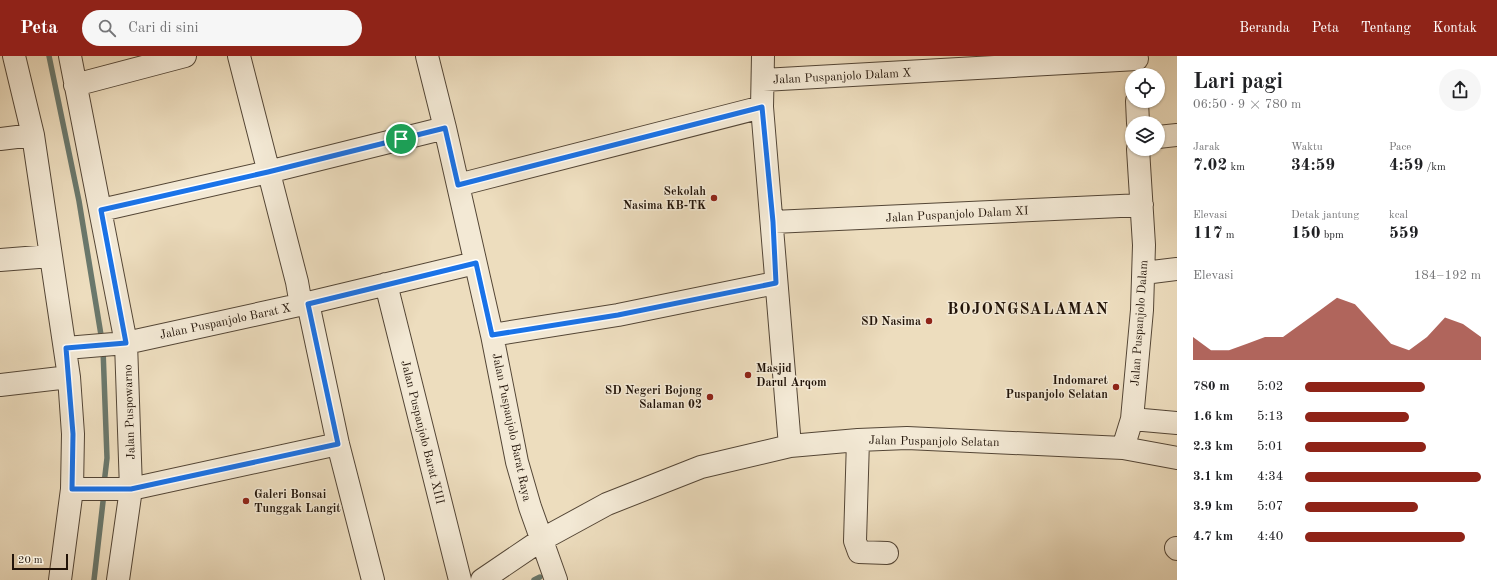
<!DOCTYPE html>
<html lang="id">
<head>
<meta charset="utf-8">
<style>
	:root { --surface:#fff; --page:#f6f6f6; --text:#202124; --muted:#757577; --accent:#8f2418 }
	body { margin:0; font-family:"Old Standard TT",serif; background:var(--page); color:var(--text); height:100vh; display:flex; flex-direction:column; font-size:15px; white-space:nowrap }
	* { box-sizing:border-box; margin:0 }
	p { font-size:13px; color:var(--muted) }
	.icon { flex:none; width:22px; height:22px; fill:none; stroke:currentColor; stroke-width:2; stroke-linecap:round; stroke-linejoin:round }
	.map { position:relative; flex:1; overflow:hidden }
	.side { display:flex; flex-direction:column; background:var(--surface); width:320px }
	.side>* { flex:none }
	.fabs { position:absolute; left:1125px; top:12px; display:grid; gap:8px }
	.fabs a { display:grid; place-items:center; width:40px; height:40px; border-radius:50%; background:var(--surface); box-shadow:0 1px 3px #0004; font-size:20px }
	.scale { position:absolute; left:12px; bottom:10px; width:56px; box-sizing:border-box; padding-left:4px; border:2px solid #211308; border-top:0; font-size:11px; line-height:14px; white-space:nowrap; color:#211308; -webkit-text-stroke:3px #f3e9d5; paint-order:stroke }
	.pin { position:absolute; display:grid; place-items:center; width:34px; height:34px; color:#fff; margin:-17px; border:2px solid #fff; border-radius:50%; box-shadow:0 1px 4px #0007 }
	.round { display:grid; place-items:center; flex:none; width:42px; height:42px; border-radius:21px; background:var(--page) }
	.summary { display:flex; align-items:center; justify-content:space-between; height:68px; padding:0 16px }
	h1 { font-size:22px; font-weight:700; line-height:30px }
	.metrics { display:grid; grid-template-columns:repeat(3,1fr); gap:6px; height:68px; padding:4px 16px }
	.metrics div { display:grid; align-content:center }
	.metrics b { font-size:17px; font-weight:700 }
	.metrics small { font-size:11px; font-weight:400 }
	.metrics p { font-size:11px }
	.chart { height:112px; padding:8px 16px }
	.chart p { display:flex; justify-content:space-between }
	.chart svg { width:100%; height:72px; margin-top:4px; fill:var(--accent); opacity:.7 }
	ul { padding:0 16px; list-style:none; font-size:13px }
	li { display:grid; grid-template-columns:64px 48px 1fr; align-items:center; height:30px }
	li i { height:10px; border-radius:5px; background:var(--accent) }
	header { display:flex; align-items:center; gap:24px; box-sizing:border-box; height:56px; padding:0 20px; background:var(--accent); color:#fff }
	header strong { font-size:19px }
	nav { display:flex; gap:22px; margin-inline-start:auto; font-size:14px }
	.search { width:280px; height:36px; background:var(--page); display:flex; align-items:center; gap:10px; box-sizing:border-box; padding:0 14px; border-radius:22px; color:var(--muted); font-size:15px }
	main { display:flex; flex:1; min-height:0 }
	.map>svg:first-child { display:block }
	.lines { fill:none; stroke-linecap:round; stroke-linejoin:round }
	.stream { stroke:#6a786c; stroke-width:5.5 }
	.minor-casing { stroke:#544636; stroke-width:24 }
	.minor { stroke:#f3e9d5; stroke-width:22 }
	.route-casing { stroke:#fff; stroke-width:8 }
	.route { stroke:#1a73e8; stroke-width:5 }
	.poi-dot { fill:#8f2418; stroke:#f3e9d5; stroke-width:1.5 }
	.labels { text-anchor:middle; stroke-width:3; stroke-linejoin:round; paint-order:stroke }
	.street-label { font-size:12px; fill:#211308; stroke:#f3e9d5 }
	.poi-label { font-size:12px; font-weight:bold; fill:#211308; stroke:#f3e9d5; text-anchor:end }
	.district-label { font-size:16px; font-weight:bold; letter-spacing:1px; fill:#211308; stroke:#f3e9d5 }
</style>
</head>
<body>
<header>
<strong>Peta</strong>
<div class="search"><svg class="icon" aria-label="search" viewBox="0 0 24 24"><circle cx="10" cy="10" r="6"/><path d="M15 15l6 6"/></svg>Cari di sini</div>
<nav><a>Beranda</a><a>Peta</a><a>Tentang</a><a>Kontak</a></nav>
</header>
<main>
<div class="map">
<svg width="1177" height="524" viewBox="0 0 1177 524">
	<rect width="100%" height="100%" fill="#edddbe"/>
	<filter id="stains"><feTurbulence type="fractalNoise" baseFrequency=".005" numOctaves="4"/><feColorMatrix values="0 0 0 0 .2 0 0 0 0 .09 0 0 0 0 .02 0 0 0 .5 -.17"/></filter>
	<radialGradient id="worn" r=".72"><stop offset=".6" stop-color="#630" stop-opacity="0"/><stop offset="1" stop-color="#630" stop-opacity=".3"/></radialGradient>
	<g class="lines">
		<path class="stream" d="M49 0 79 145 102 285
			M103 293 107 402 104 428
			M94 524 104 437
			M534 524 540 521"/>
		<defs>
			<path id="minor" d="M14 0 33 79 69 321 73 378 72 433 60 524
				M70 0 126 287 131 433 118 524
				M239 0 297 226 301 249
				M427 0 445 72 492 279 517 406 530 451 556 524
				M763 0 762 51 790 390
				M763 24 1137 3
				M75 29 185 0
				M1137 45 1138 67
				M1158 81 1177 79
				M0 83 33 79
				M458 129 762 51
				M101 154 268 116 445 72
				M773 166 1142 149
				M0 204 51 200
				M1144 217 1177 213
				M386 228 460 524
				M308 247 338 388 373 524
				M492 279 618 259 775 227
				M66 292 126 287 308 247 475 207
				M0 329 69 321
				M1132 363 1177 367
				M858 384 855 485 859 496 887 497
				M1123 392 1132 363 1142 254 1144 189 1138 93
				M72 433H131L338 388
				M1176 492 1177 493
				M482 524 541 484 607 448 701 411 790 390 858 384 907 382 1123 392 1177 402"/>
		</defs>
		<use href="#minor" class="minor-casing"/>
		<use href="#minor" class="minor"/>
	</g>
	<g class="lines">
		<defs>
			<path id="route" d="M762 51 773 166 776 227 618 259 492 279 476 207 308 248 338 388 131 433H72L73 378 66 292 126 287 101 154 268 116 445 72 458 129Z"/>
		</defs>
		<use href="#route" class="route-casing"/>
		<use href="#route" class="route"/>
	</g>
	<g class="poi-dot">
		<circle cx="714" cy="142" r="4"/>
		<circle cx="929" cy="265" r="4"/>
		<circle cx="748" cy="319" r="4"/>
		<circle cx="1116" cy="331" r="4"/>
		<circle cx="710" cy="341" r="4"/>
		<circle cx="246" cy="445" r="4"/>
	</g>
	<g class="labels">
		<g class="street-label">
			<text transform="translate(842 20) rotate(-3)" y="4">Jalan Puspanjolo Dalam X</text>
			<text transform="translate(957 158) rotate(-3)" y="4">Jalan Puspanjolo Dalam XI</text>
			<text transform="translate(225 265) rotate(-12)" y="4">Jalan Puspanjolo Barat X</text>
			<text transform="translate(1139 267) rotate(-86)" y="4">Jalan Puspanjolo Dalam</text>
			<text transform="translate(129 356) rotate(-92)" y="4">Jalan Puspowarno</text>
			<text transform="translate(512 371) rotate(78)" y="4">Jalan Puspanjolo Barat Raya</text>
			<text transform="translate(423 376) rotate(76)" y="4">Jalan Puspanjolo Barat XIII</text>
			<text transform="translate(934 385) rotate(1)" y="4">Jalan Puspanjolo Selatan</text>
		</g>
		<g class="poi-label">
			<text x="706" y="139">Sekolah<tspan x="706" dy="14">Nasima KB-TK</tspan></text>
			<text x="921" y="269">SD Nasima</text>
			<text x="756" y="316" text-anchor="start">Masjid<tspan x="756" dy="14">Darul Arqom</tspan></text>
			<text x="1108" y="328">Indomaret<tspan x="1108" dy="14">Puspanjolo Selatan</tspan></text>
			<text x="702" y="338">SD Negeri Bojong<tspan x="702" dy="14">Salaman 02</tspan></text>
			<text x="254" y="442" text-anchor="start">Galeri Bonsai<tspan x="254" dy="14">Tunggak Langit</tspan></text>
		</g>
		<g class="district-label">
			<text x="1028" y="258">BOJONGSALAMAN</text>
		</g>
	</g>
	<rect width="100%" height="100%" filter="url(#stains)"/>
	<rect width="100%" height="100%" fill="url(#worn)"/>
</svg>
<div class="fabs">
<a><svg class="icon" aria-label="locate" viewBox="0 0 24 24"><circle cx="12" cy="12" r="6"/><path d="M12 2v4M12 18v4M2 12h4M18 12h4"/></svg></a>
<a><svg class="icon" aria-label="layers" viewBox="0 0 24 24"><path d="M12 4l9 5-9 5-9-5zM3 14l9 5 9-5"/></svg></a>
</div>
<div class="scale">20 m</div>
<div class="pin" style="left:401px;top:83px;background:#1e9e55"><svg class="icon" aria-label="arrive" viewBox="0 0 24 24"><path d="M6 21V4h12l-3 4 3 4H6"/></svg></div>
</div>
<section class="side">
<div class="summary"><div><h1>Lari pagi</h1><p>06:50 · 9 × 780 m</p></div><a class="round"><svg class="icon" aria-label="share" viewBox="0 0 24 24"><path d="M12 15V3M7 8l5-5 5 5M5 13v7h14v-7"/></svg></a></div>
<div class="metrics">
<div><p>Jarak</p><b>7.02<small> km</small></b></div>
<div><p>Waktu</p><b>34:59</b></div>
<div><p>Pace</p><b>4:59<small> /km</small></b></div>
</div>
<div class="metrics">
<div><p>Elevasi</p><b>117<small> m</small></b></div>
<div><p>Detak jantung</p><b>150<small> bpm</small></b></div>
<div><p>kcal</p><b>559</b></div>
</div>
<div class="chart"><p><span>Elevasi</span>184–192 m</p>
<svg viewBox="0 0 160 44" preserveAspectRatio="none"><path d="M0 44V30L10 38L20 38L30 34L40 30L50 30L60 22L70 14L80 6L90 10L100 22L110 34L120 38L130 30L140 18L150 22L160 30V44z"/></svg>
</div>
<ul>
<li><b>780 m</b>5:02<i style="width:68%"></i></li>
<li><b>1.6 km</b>5:13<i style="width:59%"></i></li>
<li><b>2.3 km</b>5:01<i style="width:69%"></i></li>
<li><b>3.1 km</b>4:34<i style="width:100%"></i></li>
<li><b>3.9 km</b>5:07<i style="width:64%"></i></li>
<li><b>4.7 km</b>4:40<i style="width:91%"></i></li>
</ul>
</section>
</main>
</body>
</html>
